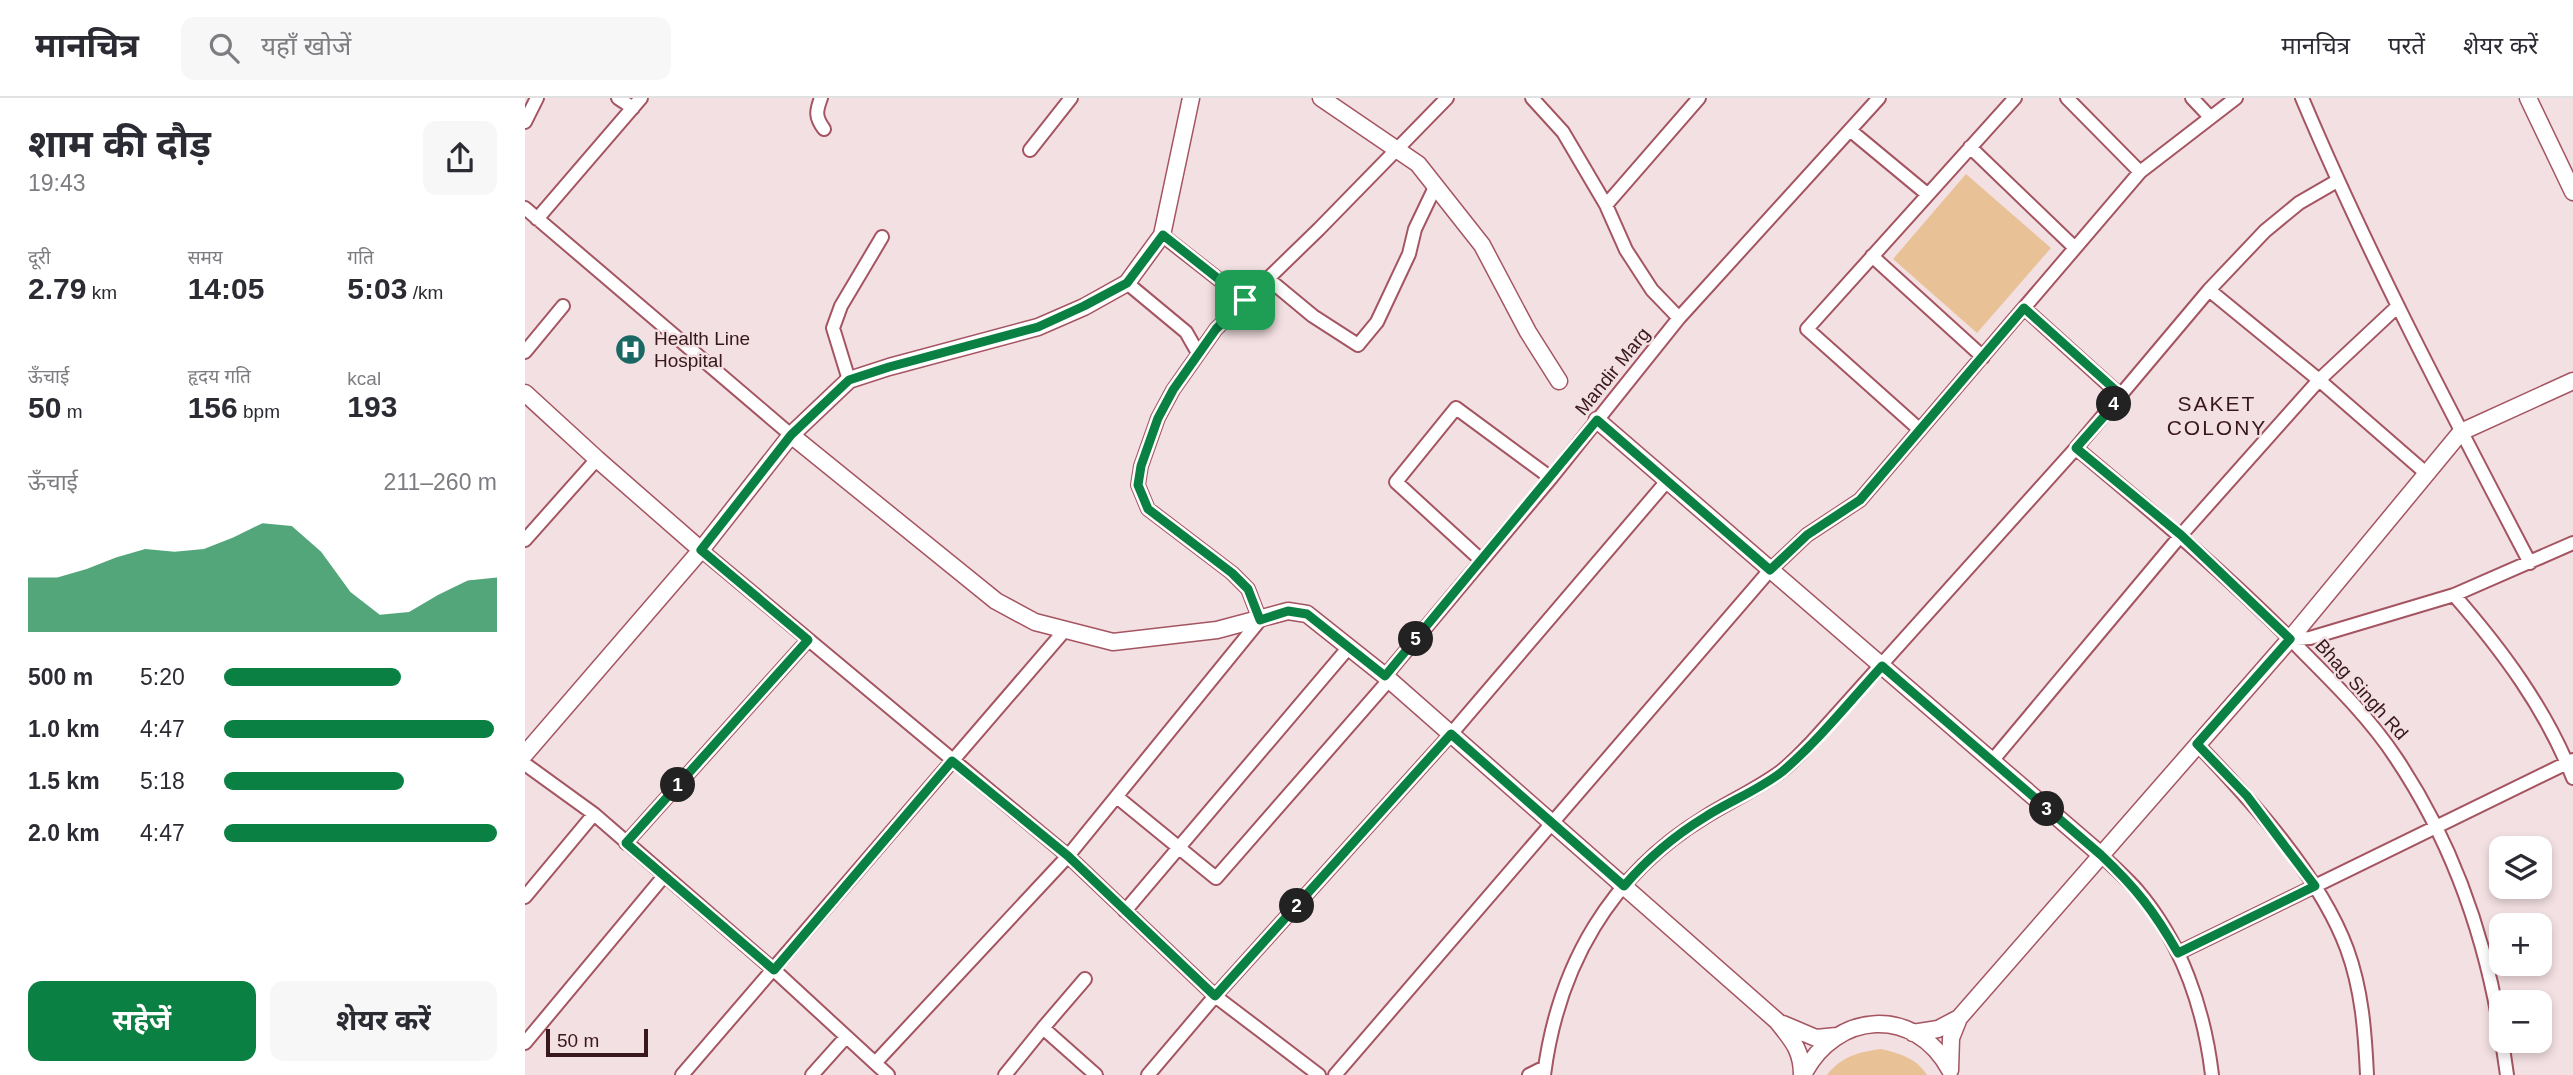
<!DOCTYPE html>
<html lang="hi">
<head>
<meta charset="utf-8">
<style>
	:root { --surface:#fff; --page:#f7f7f7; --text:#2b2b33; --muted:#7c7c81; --line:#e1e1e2; --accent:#0b8043 }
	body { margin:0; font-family:Arial,"Noto Sans Devanagari",sans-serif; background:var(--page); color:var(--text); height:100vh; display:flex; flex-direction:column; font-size:26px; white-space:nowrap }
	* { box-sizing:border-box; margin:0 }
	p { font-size:23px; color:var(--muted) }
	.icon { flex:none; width:38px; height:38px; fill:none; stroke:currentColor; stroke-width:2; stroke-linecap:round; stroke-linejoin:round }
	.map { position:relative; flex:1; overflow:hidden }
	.sheet { display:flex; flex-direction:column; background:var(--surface); width:525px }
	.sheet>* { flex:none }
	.controls { position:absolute; left:1964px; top:738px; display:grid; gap:14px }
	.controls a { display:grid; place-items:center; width:63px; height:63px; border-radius:14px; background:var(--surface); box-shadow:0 4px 10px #0003; font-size:35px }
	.scale { position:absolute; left:21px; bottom:18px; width:102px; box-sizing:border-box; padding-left:7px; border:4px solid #38171d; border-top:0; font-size:19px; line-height:24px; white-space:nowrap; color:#38171d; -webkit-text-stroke:5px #f3e0e2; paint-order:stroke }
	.pin { position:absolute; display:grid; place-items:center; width:60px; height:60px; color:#fff; margin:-30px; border-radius:14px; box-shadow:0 4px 10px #0006 }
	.km { position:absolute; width:35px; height:35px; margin:-18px; border-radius:50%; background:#222; color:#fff; font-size:19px; line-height:35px; text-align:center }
	.round { display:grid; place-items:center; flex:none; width:74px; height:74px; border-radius:14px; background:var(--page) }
	.overview { display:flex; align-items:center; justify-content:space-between; height:119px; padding:0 28px }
	h1 { font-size:38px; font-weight:700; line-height:52px }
	.figures { display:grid; grid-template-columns:repeat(3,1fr); gap:10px; height:119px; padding:7px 28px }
	.figures div { display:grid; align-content:center }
	.figures b { font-size:30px; font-weight:700 }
	.figures small { font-size:19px; font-weight:400 }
	.figures p { font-size:19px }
	.chart { height:196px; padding:14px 28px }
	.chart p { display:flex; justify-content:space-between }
	.chart svg { width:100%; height:126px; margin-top:7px; fill:var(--accent); opacity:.7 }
	.cta { display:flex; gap:14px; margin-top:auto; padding:14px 28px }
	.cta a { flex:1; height:80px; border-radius:14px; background:var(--accent); color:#fff; font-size:28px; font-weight:700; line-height:80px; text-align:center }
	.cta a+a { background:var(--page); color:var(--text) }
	ul { padding:0 28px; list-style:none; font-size:23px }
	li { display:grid; grid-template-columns:112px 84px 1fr; align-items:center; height:52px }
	li i { height:18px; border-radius:9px; background:var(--accent) }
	header { display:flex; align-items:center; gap:42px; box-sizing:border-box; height:98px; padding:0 35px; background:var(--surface); border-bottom:2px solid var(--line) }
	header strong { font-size:33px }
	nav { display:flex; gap:38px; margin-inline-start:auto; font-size:24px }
	.search { width:490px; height:63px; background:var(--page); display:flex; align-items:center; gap:18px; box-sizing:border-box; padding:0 24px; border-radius:14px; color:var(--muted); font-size:26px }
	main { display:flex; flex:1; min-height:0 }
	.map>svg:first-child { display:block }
	.green { fill:#e8c296 }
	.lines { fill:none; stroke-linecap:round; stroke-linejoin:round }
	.minor-casing { stroke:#a45561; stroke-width:16 }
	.tertiary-casing { stroke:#a45561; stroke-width:19 }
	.minor { stroke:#fff; stroke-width:12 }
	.tertiary { stroke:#fff; stroke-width:16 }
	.route-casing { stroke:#fff; stroke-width:14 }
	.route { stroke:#0b8043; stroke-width:9 }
	.labels { text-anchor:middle; stroke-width:5; stroke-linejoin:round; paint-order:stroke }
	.poi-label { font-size:19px; fill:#38171d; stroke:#f3e0e2; text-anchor:start }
	.street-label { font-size:19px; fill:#38171d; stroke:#f3e0e2 }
	.neighbourhood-label { font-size:21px; letter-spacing:2px; fill:#38171d; stroke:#f3e0e2 }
</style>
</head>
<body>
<header>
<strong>मानचित्र</strong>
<div class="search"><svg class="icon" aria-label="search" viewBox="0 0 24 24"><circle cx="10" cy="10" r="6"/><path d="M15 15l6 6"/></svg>यहाँ खोजें</div>
<nav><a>मानचित्र</a><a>परतें</a><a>शेयर करें</a></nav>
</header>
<main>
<section class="sheet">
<div class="overview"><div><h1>शाम की दौड़</h1><p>19:43</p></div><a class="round"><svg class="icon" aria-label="share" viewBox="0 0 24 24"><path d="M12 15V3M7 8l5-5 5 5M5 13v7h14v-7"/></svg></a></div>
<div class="figures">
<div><p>दूरी</p><b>2.79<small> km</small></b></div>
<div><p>समय</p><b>14:05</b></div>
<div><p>गति</p><b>5:03<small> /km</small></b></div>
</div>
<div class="figures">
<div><p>ऊँचाई</p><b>50<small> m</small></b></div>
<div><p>हृदय गति</p><b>156<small> bpm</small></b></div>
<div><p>kcal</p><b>193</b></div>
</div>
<div class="chart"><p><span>ऊँचाई</span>211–260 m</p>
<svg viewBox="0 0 160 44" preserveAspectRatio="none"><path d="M0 44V25L10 25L20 22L30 18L40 15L50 16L60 15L70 11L80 6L90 7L100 16L110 30L120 38L130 37L140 31L150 26L160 25V44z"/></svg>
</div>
<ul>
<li><b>500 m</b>5:20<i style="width:65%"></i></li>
<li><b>1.0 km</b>4:47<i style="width:99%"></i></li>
<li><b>1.5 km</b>5:18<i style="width:66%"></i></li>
<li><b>2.0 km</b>4:47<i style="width:100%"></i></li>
</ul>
<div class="cta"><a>सहेजें</a><a>शेयर करें</a></div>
</section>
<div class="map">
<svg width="2048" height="977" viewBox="0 0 2048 977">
	<rect width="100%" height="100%" fill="#f3e0e2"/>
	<path class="green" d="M1441 76 1526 150 1452 235 1368 161Z
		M1356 951C1373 955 1392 960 1402 977H1302C1317 958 1334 954 1356 951Z"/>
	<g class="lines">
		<defs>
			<path id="minor" d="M93 0 108 10
				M296 0C291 13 290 19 299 31
				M1007 0 1038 34 1081 107 1101 152 1127 192 1154 220
				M1542 0 1615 74
				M1667 0 1684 18
				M1777 0C1844 159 1925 312 2005 465
				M0 24 12 0
				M1326 33 1402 96
				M1445 49 1550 150
				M505 52 546 0
				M1081 107 1174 0
				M0 110 266 337
				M12 121 116 0
				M637 137 720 202
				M1347 158 1458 259
				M742 180 788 218 833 247 852 224 884 156 890 131 911 87
				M602 185 661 234 673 255
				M1684 192 1794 282 1902 376
				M1499 210 1596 298
				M0 254 38 208
				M324 282 308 230 316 208 357 139
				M1395 332 1282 231 1490 0
				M1551 350C1630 416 1708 482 1780 556 1812 588 1846 622 1871 660 1926 742 1960 838 1976 936
				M0 442 72 361
				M176 452 543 758 690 898 794 977
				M956 462 871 384 931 310 1026 380
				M1929 497C1977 552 2021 611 2048 680
				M1765 541 1785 540 1929 497 2048 445
				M860 578 1026 380 1154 220 1354 0
				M1672 646C1726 702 1795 778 1822 851 1837 892 1840 934 1842 977
				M1467 663 1656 437 1794 282 1873 208
				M0 666 69 716 249 872 363 977
				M592 699 691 780 864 582
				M101 745 283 542
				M1576 757C1588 768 1600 779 1611 791 1656 843 1679 910 1687 977
				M0 799 69 716
				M600 813 824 549
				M1653 855 2048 662
				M518 930 560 881
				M1977 943 1982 977
				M0 945 139 778
				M351 964 543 758 735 522 723 491 707 475 623 411 613 387 616 368 633 320 648 292 691 231 794 131 922 0
				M157 977 540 532
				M287 977 321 939
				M480 977 518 930 571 977
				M623 977 690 898 926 636 1142 383
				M810 977 1245 472 1282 437 1335 402 1615 74 1711 0
				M1004 977 1020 969
				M1019 977C1033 868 1085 777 1180 719 1204 704 1230 692 1254 675 1265 667 1275 656 1285 646L1551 350 1684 192 1740 133 1774 105 1812 83"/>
			<path id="tertiary" d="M796 0 893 66 957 147 1003 234 1034 283
				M2003 0 2048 94
				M0 295 72 361 176 452
				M1072 322 1576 757
				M266 337 471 503 510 524 588 544 692 532 763 513 782 516 860 578 1252 923C1267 942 1277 952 1277 977
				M0 656 176 452 266 337 324 282 364 269 513 229 559 209 602 185 637 137 666 0
				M1258 926 1291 940 1312 938
				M1388 935 1413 931 1434 920
				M1425 972 1426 940 1434 920 1765 541 1936 334 2048 283
				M1278 977C1310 913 1390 907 1425 972"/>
		</defs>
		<use href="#minor" class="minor-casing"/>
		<use href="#tertiary" class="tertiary-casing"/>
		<use href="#minor" class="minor"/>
		<use href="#tertiary" class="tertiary"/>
	</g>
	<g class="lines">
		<defs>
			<path id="route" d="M638 137 720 202 691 231 648 292 633 320 616 368 613 387 623 411 707 475 723 491 735 522 763 513 782 516 860 578 1072 322 1245 472 1282 437 1335 402 1499 210 1597 298 1551 350 1656 437 1765 541 1672 646 1722 698 1790 788 1653 855C1629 813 1611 790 1576 757L1357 568C1325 603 1294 642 1258 673 1234 692 1205 703 1180 719 1149 738 1122 761 1099 788L926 636 690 898 543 758 427 663 249 872 101 745 283 542 176 452 266 337 324 282 364 269 513 229 559 208 602 185Z"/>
		</defs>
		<use href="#route" class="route-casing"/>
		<use href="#route" class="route"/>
	</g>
	<defs>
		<symbol id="hospital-disc" viewBox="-11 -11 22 22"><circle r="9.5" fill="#1a6764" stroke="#f3e0e2"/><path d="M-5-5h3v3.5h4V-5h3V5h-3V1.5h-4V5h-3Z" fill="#fff"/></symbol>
	</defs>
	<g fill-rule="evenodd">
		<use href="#hospital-disc" x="88" y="234" width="35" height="35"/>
	</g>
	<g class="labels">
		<g class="poi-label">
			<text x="129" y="247">Health Line<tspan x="129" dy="22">Hospital</tspan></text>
		</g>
		<g class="street-label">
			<text transform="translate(1087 273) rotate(-51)" y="7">Mandir Marg</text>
			<text transform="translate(1837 591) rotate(48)" y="7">Bhag Singh Rd</text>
		</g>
		<g class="neighbourhood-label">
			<text x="1692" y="313">SAKET<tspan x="1692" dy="24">COLONY</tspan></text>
		</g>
	</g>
</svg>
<div class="controls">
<a><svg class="icon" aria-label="layers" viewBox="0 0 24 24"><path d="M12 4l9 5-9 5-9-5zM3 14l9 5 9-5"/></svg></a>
<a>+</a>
<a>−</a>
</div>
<div class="scale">50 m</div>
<div class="pin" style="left:720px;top:202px;background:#1e9e55"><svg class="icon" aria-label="arrive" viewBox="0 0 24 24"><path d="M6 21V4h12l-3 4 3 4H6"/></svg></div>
<b class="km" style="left:153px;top:687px">1</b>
<b class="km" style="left:772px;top:808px">2</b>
<b class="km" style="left:1522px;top:711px">3</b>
<b class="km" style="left:1589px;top:306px">4</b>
<b class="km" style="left:891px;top:541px">5</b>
</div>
</main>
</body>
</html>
